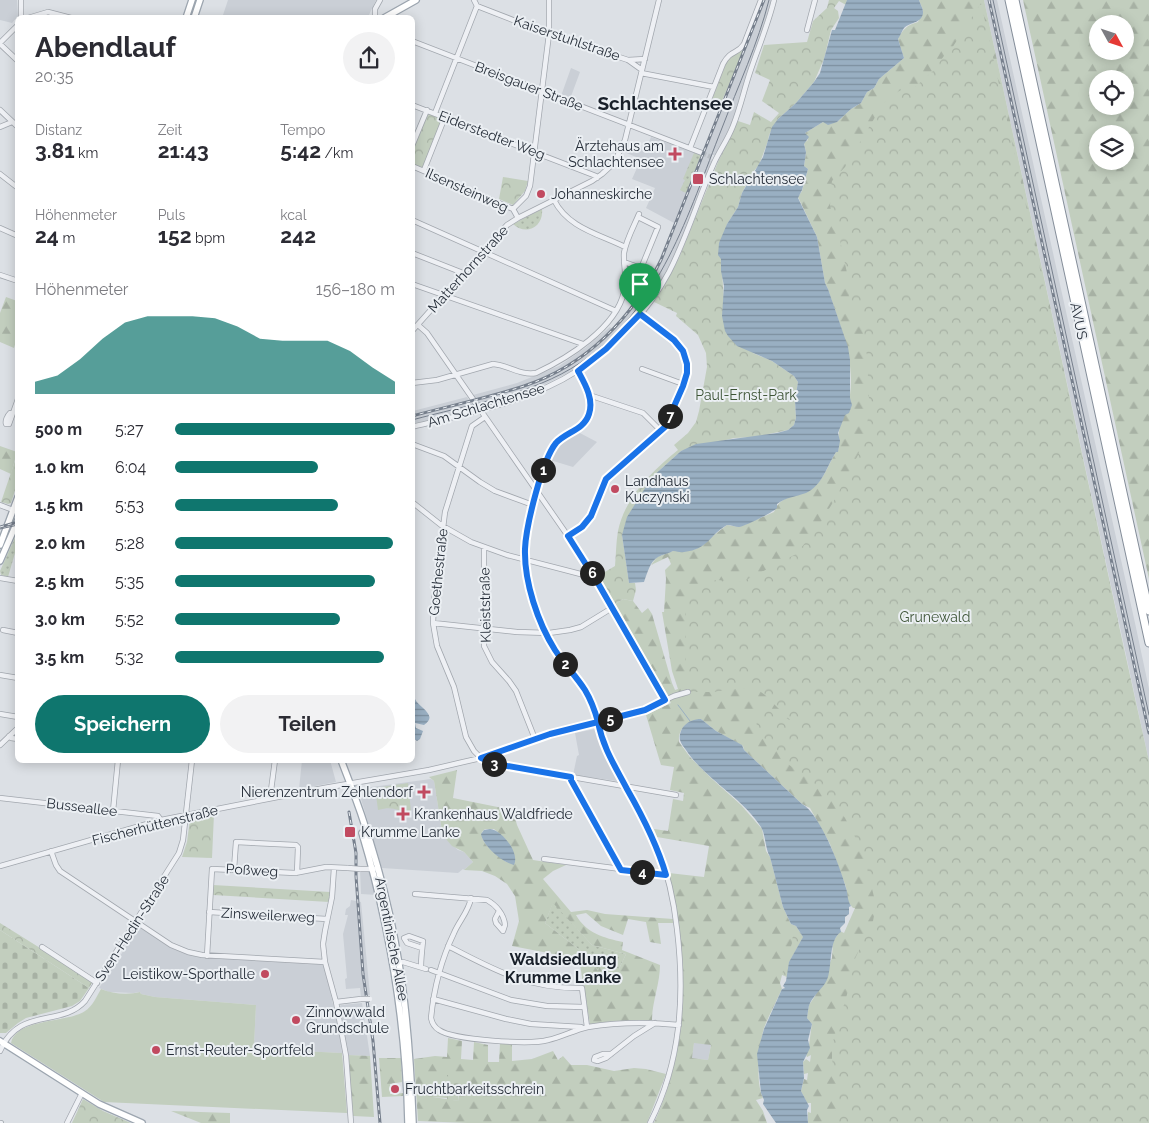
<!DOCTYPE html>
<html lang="de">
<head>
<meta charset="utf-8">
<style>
	:root { --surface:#fff; --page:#f2f2f3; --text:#2b2b33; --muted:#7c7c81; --accent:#0f766e }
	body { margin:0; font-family:Raleway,sans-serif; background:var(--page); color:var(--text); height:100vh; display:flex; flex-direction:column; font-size:19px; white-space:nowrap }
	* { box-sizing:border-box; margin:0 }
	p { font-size:16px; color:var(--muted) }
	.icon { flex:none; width:28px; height:28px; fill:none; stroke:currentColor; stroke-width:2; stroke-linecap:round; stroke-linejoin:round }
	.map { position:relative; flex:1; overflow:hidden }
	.details { position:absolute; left:15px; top:15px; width:400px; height:748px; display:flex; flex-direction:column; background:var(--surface); border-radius:8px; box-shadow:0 2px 12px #0003 }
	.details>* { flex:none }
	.needle { width:32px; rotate:130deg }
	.tools { position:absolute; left:1089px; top:15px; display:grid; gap:10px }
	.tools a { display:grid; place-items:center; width:45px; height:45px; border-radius:50%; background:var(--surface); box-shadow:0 2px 12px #0003; font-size:25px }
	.pin { position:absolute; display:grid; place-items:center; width:42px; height:42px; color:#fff; margin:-51px -21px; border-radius:50% 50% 50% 0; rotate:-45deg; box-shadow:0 0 5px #0007 }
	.pin .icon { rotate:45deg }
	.km { position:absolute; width:25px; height:25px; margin:-12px; border-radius:50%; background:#222; color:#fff; font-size:14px; line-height:25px; text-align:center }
	.round { display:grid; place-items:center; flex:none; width:52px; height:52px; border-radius:26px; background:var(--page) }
	.overview { display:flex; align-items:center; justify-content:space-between; height:85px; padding:0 20px }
	h1 { font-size:28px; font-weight:700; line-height:38px }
	.stats { display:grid; grid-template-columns:repeat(3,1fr); gap:8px; height:85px; padding:5px 20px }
	.stats div { display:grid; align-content:center }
	.stats b { font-size:21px; font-weight:700 }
	.stats small { font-size:14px; font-weight:400 }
	.stats p { font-size:14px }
	.chart { height:140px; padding:10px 20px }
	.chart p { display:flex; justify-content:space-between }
	.chart svg { width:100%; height:90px; margin-top:5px; fill:var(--accent); opacity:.7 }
	.cta { display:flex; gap:10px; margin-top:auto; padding:10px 20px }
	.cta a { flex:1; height:58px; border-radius:30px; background:var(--accent); color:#fff; font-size:20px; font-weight:700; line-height:58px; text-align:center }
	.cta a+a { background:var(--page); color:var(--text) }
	ul { padding:0 20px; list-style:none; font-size:16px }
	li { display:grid; grid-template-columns:80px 60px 1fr; align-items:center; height:38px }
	li i { height:12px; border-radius:6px; background:var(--accent) }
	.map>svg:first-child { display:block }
	.built { fill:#cacfd6 }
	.grass { fill:url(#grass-dots) }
	.forest { fill:url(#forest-firs); fill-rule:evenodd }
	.cemetery { fill:url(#cemetery-stones) }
	.park { fill:url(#park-crowns) }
	.pitch { fill:#c2cebe }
	.water { fill:url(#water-rules) }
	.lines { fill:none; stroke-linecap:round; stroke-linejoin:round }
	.stream { stroke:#99afc2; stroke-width:1 }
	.minor-tunnel { stroke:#b8bdc3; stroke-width:4.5; stroke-dasharray:4.5 2; stroke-linecap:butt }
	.minor-casing { stroke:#a2a7ae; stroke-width:6 }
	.major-casing { stroke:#9ca5af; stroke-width:8 }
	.highway-casing { stroke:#858e9a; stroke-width:9 }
	.minor { stroke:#eef0f4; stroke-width:4.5 }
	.major { stroke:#fff; stroke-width:5.5 }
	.highway { stroke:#fff; stroke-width:7 }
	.tram { stroke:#77808d; stroke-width:1 }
	.rail-casing { stroke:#77808d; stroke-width:3 }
	.rail { stroke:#ebeff3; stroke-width:1; stroke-dasharray:4; stroke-linecap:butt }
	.minor-bridge-casing { stroke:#a2a7ae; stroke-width:6; stroke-linecap:butt }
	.minor-bridge { stroke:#eef0f4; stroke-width:4.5 }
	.route-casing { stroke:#fff; stroke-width:10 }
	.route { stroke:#1a73e8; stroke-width:6 }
	.poi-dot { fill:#c14a60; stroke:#ebeff3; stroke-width:2 }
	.labels { text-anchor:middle; stroke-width:4; stroke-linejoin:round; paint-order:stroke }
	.street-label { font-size:14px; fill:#272f3a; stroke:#ebeff3 }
	.poi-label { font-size:14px; fill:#272f3a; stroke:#ebeff3; text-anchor:start }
	.park-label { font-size:14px; fill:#3d5436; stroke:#ebeff3 }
	.quarter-label { font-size:16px; font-weight:bold; fill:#19202a; stroke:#ebeff3 }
	.district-label { font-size:19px; font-weight:bold; fill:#19202a; stroke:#ebeff3 }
</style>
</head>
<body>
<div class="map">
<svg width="1149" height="1123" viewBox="0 0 1149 1123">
	<defs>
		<pattern id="grass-dots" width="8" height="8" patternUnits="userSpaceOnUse" patternTransform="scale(1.25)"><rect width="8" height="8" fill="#c2cebe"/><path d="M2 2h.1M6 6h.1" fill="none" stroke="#a7b1a4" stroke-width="1.8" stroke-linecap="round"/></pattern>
		<pattern id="forest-firs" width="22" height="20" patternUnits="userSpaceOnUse" patternTransform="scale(1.25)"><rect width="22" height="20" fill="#c2cebe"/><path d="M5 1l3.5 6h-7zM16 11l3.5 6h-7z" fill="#a7b1a4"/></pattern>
		<pattern id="cemetery-stones" width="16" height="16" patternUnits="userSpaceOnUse" patternTransform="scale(1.25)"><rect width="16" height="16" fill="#c2cebe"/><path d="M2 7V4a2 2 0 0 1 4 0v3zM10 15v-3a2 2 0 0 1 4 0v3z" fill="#a7b1a4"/></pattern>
		<pattern id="park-crowns" width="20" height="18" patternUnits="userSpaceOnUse" patternTransform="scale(1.25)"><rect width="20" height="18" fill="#c2cebe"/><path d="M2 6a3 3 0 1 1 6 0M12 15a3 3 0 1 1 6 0" fill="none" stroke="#a7b1a4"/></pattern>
		<pattern id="water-rules" width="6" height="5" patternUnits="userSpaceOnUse" patternTransform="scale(1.25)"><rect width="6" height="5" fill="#99afc2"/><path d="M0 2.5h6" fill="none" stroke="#7d8f9f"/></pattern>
	</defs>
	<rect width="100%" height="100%" fill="#dce0e5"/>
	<path class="built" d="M0 0H17L18 16 12 23 0 20Z
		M228 0H376L368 17 222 18Z
		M762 0H772L731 125 716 155H712L711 159 713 163 679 246 667 271 653 293 617 336 578 368 533 390 481 405 479 403 473 404 475 408 413 424V411L467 397 469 400 475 399 473 395 517 383 559 366 585 348 610 327 612 329 633 305 648 283 659 260 690 184 674 223 646 208 655 188 632 179 641 159 624 152 628 142 646 149 651 137 701 155 698 165Z
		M984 0H997L1135 623 1149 689V761Z
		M571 68 580 72 570 99 561 96Z
		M578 432 597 442 573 467 550 460 559 444Z
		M595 729 604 752 618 778 617 781 573 775 577 756 579 755 575 733Z
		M302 760H330L336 782 299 789Z
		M431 779 434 781 442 831 445 838 458 850 464 852 473 862 464 870 463 869 458 873 382 868 361 799V791L364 788Z
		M360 870 370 872 377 895 361 894Z
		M351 900 361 902 370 995 361 997 360 988 346 989 345 979 347 978 343 934 348 915H345L346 909 350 906Z
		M139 927 175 949 197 957 324 964 340 1035 342 1053 260 1049 254 1046 256 1005 155 997 141 994 140 992 134 993 109 992 99 988Z
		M362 1003 370 1056 348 1055 339 1007 341 1005Z
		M694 1042 711 1045 708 1060 692 1058Z"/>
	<path class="grass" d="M694 153 701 155 686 193 680 190 685 180 683 179Z
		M542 209C544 227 526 236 513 224Z
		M17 533V546L8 577 1 575 0 571Z
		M553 902 592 945 626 954 619 969 598 972 586 955 545 923Z"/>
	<path class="forest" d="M919 0H984L1118 620 1149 1123H808V1112L811 1113V1103H807L801 1091 804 1079 807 1080 808 1073 804 1074 803 1062 806 1059 810 1062 811 1055 807 1057 806 1054C810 1048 810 1033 812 1024L807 1018 809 1005 815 996 832 958 833 942 840 931 844 933 855 908H853L848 902 846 887 830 844 810 808 802 804 744 750 743 746 716 731 701 719C688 721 678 727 679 742L690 757 711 778 741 805 762 829 766 851 770 857 783 907 791 924 796 926 803 937 789 962 787 977 782 975 780 983 782 989C776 1002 769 1015 764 1028 759 1045 755 1082 763 1098L756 1100 763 1111 767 1123H654C691 1043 689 958 669 873L704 877 709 846 657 837 654 829 668 831 673 799 683 801 684 793 670 790 674 767 661 765 646 715 671 703 664 693 614 605 623 599 633 601 642 613 648 608 652 614 672 683 675 690 678 689 672 671 662 612H664L666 579 665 570 671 564 668 557 651 565 657 557 673 551 677 550 681 552 696 549 727 525 739 527 774 512C782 491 801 500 815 486 825 477 829 463 836 452L838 451C840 444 838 439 839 432 840 420 849 408 850 395 855 357 839 324 828 289L825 283 817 237 798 197 802 191 808 169 804 166 806 152 804 143 808 140 805 133 823 122H837L851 109 861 103 867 92 874 88 879 79 904 58 898 39C903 29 907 25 918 22L923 10ZM694 1043 711 1045 708 1060 692 1058Z
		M1023 0H1149V579ZM1098 24H1125V51H1098ZM1098 79H1125V106H1098ZM1098 134H1125V161H1098Z
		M6 297 17 301V338L14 348 0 342V313Z
		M0 446 17 452 11 474 0 469Z
		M457 770 453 798 513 810 517 825 533 860 566 865 553 871 543 879 571 912 587 910 605 914 673 919V923H658L661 944 650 942 646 922 628 919 623 935 601 926 586 913 576 915C586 933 604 938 623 942L622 950 660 965C660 984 652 1002 652 1020L614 1021 590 1024 579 959 512 946 519 921 515 896 507 884 495 876 482 871 464 870 473 862 464 852 452 846 445 838 442 831 434 781 429 777ZM485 829H494C510 843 510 841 506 862 497 854 480 845 482 832ZM553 903 592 945 626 954 619 969 602 960 598 971 586 955 545 923Z
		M448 1038 462 1041 461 1059 473 1060 474 1042 488 1045V1062H499L500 1043 512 1044V1061L532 1059 553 1051 558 1060 563 1056 571 1065H587L614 1071 634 1068 646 1069 666 1074 647 1123H467L418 1121 414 1059 435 1056 447 1057ZM433 1075H454L458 1094H459V1101L433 1097Z
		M348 1055 370 1056 374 1117 353 1116Z
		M379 1058H401L402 1082 390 1084V1094L403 1093V1096L382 1097Z
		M171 1111 230 1113V1123H201Z"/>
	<path class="cemetery" d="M0 930 89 988 80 1001 72 1006 26 1018 18 1023 6 1033H0Z"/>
	<path class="park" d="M829 0H847L846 5 839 1 834 8 838 11 839 18 831 30 824 59 814 82 796 103 778 119 769 135 768 141 759 165 753 172 742 193 738 207 727 224 721 259 724 299 753 353 772 361 794 376 798 382 795 400 796 418 794 425 788 430 755 437 734 438 681 451 652 477 622 535 629 583H635L636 590 633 601 623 599 614 605 598 576 615 566C616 555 616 542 618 531 625 497 652 471 678 450L674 445 688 433 696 422 699 411 707 367 706 353 698 335 676 316 677 313 652 301 668 279 679 258 718 162 738 121 750 125 754 112 771 122 779 113 762 101 770 80 755 73 764 45 807 42 813 21 827 8Z
		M981 3 1149 761V1123H834L838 1096 832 1059V1045L848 991 853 963 873 921 876 905 863 852 845 818 833 801 819 787 784 761 770 738 765 739C754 729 755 720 761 707L790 720 765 695 758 690 739 688 714 692H688L685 667V605L687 595 699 583 717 580 742 582 796 554 818 527 835 499 858 455 867 429 869 399 867 356 861 321 850 303 847 273 840 240 830 206 831 188 832 181 845 167 883 104 893 95 901 90 908 91 914 88 933 71 949 49 952 48Z
		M744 50 718 110 709 107 727 61 732 55Z
		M427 113 442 118 423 168 413 164 412 149Z
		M503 177 528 181 525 191 513 205 499 199Z
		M17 455V484L11 503 8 504 1 502Z
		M408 783 411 811C396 812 395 805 378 810L375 788Z
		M214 814 212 858 182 857 187 842 190 819Z
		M213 885 330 892 329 902 213 895Z
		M0 923 93 981 89 988 0 930Z
		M798 931 803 937 789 962 787 976 782 974 792 943 793 934Z
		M456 1073H460L461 1085H457L459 1101 447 1100V1075H454Z
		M83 1099 103 1111 131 1123H72Z"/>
	<path class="pitch" d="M101 989C112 994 129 995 140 992L141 994 155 997 256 1005 254 1046 260 1047V1049L342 1053 347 1113 104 1102 11 1043C16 1018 68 1023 85 1011 92 1007 97 996 101 989Z
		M433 1075H447V1098L433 1097Z"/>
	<path class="water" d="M847 0H919C920 4 923 8 923 12 923 23 910 22 904 28 902 31 900 36 898 39L904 58 879 79 874 88 867 92 861 103 851 109 837 122 828 125 823 122 805 133 809 137 804 144 806 152 804 166 808 169 802 190 798 198 817 237 825 283 828 289 848 347 850 360V398L852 405 849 413 845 415 838 433 840 441 838 452H836C827 466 822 486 806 493 795 497 786 497 777 504V508C775 511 744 527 739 527 736 527 731 525 727 525 709 535 709 549 684 552 679 553 678 551 673 551 668 554 663 554 658 557 650 561 647 574 644 582L629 583 622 535 627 517 652 477 681 451 696 444 777 433 788 430 794 425 796 418 795 400 798 382 794 376 772 361 737 346 728 336 725 331 722 316 724 286 721 271V259L718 255 719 243 727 224 738 207 742 193 763 157 772 127 778 119 796 103 814 82 820 73 832 30H835Z
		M412 687C413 691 412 695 415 699 419 708 439 715 424 725L415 723 416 728 423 731 420 739 417 741 413 738Z
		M701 719 716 731 742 745 744 750 802 804C820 814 840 866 846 888 848 894 847 900 851 906L849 907V914L845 917V923L840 928 841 932C829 939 832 964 828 977 825 987 815 993 810 1003 808 1007 808 1013 807 1018L812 1024 808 1040 810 1048 803 1062 804 1078 801 1091 809 1106 807 1110 808 1123H776L763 1104 764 1100 761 1093 757 1054 764 1029 782 989 785 988 783 986 786 981 789 962 803 937 796 926 791 924 783 907 770 857C765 848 766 836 761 827 742 797 706 780 686 750 684 747 681 744 680 740 679 736 681 729 684 726 689 721 694 719 701 719Z
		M490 829C502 830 520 853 514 865 502 862 483 846 481 834L484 830Z"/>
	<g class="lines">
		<path class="stream" d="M678 705 690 721"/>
		<path class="minor-tunnel" d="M702 153 711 157"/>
		<defs>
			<path id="minor" d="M21 0V18
				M477 6 549 34 628 60 642 70
				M28 18 48 12 71 18
				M375 18V9L380 0
				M807 30 815 0
				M412 41 702 153
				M0 43 18 25
				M0 44 18 61
				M628 60 645 59
				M641 73 714 87
				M412 105 596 176 597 178
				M0 110 18 127
				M435 113 477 6 474 0
				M0 127 12 122
				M412 146 427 110
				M690 148 723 64C731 49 737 55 744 44L761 0
				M412 166 513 209 518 218
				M424 170 445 117
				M0 174 18 188
				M554 200C568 228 599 234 625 247
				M513 209 526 196 530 186 549 34V0
				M412 220 616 311
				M0 228 18 236
				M412 253 463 273
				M624 262 638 267 642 266 658 227 638 217
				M0 275 18 281
				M412 284 583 344
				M418 325 427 333 577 549 665 701
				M412 331 507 225 518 218 592 181 602 174 614 163 625 140 659 0
				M642 369 683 384
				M579 371 589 395 643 413 661 431
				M412 383 437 380 493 364C508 365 521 376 536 373 568 358 616 328 624 292 628 279 623 266 624 253 626 240 634 226 639 214
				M589 395C600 427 562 429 551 452 544 464 542 476 538 489 527 529 521 557 533 598 538 615 545 634 554 649 564 665 579 678 587 694 592 703 596 713 599 724 600 731 601 739 604 747 620 781 643 813 658 849 668 874 674 902 677 929 685 996 681 1062 650 1123
				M485 417 472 426 471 429 445 512 434 601 433 623 437 646 454 687 466 737 474 751 481 758 496 764 676 795
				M9 424 18 399
				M9 424H6C5 421 7 416 10 413L12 414
				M412 427C468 413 529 402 577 371 615 348 648 311 669 272 687 237 698 199 714 163 720 150 728 139 733 126 740 109 744 90 750 72 758 48 768 25 774 0
				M412 444 444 456 480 482 495 491 533 505
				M412 502 441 525 471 542 507 555 592 577 594 576
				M0 505 13 510
				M568 536 582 527 591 516 606 479 665 427 683 384 687 364 683 351 674 340 640 314
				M484 547V646L492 662 509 681 516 691 535 739
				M0 578 18 581
				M433 623 517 632 549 633 570 630 581 627 612 608
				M3 630 18 633
				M0 675 18 678
				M0 714 18 717
				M9 736 11 738 18 739
				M0 745 18 728
				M571 777V780L621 869
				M0 798 158 816 161 820
				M270 798 275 760
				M113 811 118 760
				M51 851 56 865 60 871 171 945 188 952 202 955 325 962
				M544 859 667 875
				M0 866 161 820 324 788 429 770 459 763 481 758 550 734 645 709 674 696 688 692
				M334 868 332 897 325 931 323 944 325 962 336 1002 346 1056 351 1123
				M234 869 236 842 296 845 298 847 297 873
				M360 869H374
				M415 894 487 900C496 905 504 914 505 925L503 931 496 923 495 919 499 911
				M471 898C469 911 459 921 454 933 441 960 434 987 431 1018 432 1023 434 1027 439 1030 453 1040 530 1045 548 1040 562 1037 574 1030 588 1027 618 1022 649 1022 679 1025
				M209 912 327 919
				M448 946C494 970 528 989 582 988L587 1027
				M42 947 97 983
				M207 956 212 869 295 873 326 867 348 868
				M393 963 403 962 426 969
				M421 967C421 959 422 950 423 941L409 936 404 938 407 943 422 948
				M431 970 511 1000 547 1006 584 1007
				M433 999 506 1019 531 1024 581 1027
				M336 1002 361 999
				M0 1051C19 1006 61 1028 85 1001L179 853 183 840 192 760
				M611 1054H603L595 1057 594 1060 598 1061 606 1058 634 1036 655 1023
				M0 1123H1
				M67 1123 82 1093"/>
			<path id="major" d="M186 18 192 0
				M194 18 200 0
				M384 18 416 0
				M0 545 18 497
				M0 561 18 520
				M341 760C367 825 388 894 399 964 408 1017 411 1070 413 1123
				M366 830 362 833C390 927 406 1024 408 1123
				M0 1041 99 1104 142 1123"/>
			<path id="highway" d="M1009 0 1149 643
				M1015 0 1149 611"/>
		</defs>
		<use href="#minor" class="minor-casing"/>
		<use href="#major" class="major-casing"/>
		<use href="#highway" class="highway-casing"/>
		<use href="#minor" class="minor"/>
		<use href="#major" class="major"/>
		<use href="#highway" class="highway"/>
		<path class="tram" d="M993 0 1149 715
			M412 420C467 405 532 395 580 363 661 308 688 214 722 128 738 86 758 44 769 0
			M0 529 18 525"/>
		<defs>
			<path id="rail" d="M989 0 1149 733
				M412 416C449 406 487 398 524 386 587 365 632 318 661 260L764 0
				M0 527 18 522
				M349 812 356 853V876L363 974 373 1041 380 1123"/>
		</defs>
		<use href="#rail" class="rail-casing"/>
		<use href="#rail" class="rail"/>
		<defs>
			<path id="minor-bridge" d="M348 868 360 869
				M361 999H370"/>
		</defs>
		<use href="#minor-bridge" class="minor-bridge-casing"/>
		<use href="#minor-bridge" class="minor-bridge"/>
	</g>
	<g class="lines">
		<defs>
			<path id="route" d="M640 314 606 349 578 371C585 384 594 399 589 414 584 430 566 432 556 443 542 460 526 526 525 549 524 582 538 623 555 650 564 664 576 676 585 690 591 700 595 711 598 722L550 734 481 758 496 764 571 777V780L621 870 666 875C657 844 643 817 627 789 615 766 603 748 598 722L645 710 665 700 599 585 568 536 582 527 591 516 606 479 665 427 683 386 687 373V364L683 351 674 340 640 314"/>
		</defs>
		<use href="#route" class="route-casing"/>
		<use href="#route" class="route"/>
	</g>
	<g class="poi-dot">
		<path d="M672.5 146.5h5v5h5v5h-5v5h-5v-5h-5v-5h5z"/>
		<rect x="692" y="173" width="12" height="12" rx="2.5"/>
		<circle cx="541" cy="194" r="5"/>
		<circle cx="615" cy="489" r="5"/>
		<path d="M421.5 784.5h5v5h5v5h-5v5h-5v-5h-5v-5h5z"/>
		<path d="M400.5 806.5h5v5h5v5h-5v5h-5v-5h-5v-5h5z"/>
		<rect x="344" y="826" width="12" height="12" rx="2.5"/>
		<circle cx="265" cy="974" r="5"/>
		<circle cx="296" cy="1020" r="5"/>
		<circle cx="156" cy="1050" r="5"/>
		<circle cx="395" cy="1089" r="5"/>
	</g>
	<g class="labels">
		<g class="street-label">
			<text transform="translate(567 38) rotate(19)" y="5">Kaiserstuhlstraße</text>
			<text transform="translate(529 86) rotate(21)" y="5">Breisgauer Straße</text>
			<text transform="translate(492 135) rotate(21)" y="5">Eiderstedter Weg</text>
			<text transform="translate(467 190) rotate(24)" y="5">Ilsensteinweg</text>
			<text transform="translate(468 269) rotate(-48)" y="5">Matterhornstraße</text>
			<text transform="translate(1079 321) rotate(78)" y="5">AVUS</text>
			<text transform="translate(486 405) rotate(-17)" y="5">Am Schlachtensee</text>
			<text transform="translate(438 572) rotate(-84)" y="5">Goethestraße</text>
			<text transform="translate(485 605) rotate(-91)" y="5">Kleiststraße</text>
			<text transform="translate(82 807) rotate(7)" y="5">Busseallee</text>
			<text transform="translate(155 825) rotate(-14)" y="5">Fischerhüttenstraße</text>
			<text transform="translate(252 870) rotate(3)" y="5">Poßweg</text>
			<text transform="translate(268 915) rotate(3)" y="5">Zinsweilerweg</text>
			<text transform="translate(132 928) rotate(-57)" y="5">Sven-Hedin-Straße</text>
			<text transform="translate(392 939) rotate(79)" y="5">Argentinische Allee</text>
		</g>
		<g class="poi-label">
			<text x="664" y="151" text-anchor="end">Ärztehaus am<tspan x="664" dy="16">Schlachtensee</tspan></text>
			<text x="709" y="184">Schlachtensee</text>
			<text x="551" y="199">Johanneskirche</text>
			<text x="625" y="486">Landhaus<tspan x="625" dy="16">Kuczynski</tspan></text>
			<text x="413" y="797" text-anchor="end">Nierenzentrum Zehlendorf</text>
			<text x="414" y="819">Krankenhaus Waldfriede</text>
			<text x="361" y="837">Krumme Lanke</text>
			<text x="255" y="979" text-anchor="end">Leistikow-Sporthalle</text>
			<text x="306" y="1017">Zinnowwald<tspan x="306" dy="16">Grundschule</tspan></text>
			<text x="166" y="1055">Ernst-Reuter-Sportfeld</text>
			<text x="405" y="1094">Fruchtbarkeitsschrein</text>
		</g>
		<g class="park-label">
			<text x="746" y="400">Paul-Ernst-Park</text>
			<text x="935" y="622">Grunewald</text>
		</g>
		<g class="quarter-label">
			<text x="563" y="965">Waldsiedlung<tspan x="563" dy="18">Krumme Lanke</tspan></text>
		</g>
		<g class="district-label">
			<text x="665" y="110">Schlachtensee</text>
		</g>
	</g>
</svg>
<div class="tools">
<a><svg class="needle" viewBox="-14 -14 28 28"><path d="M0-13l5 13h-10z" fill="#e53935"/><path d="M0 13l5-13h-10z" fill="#7c7c81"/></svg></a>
<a><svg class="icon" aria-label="locate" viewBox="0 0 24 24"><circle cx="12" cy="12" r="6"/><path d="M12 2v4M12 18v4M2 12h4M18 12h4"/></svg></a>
<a><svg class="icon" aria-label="layers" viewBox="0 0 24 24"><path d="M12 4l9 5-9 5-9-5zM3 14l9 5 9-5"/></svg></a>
</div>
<div class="pin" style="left:640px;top:314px;background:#1e9e55"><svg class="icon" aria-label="arrive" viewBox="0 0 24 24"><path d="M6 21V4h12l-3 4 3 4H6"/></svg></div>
<b class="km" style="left:543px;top:470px">1</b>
<b class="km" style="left:565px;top:664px">2</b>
<b class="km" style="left:494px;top:764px">3</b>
<b class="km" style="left:642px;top:872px">4</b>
<b class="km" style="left:610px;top:719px">5</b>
<b class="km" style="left:592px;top:573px">6</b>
<b class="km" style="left:670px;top:416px">7</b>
<section class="details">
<div class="overview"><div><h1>Abendlauf</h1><p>20:35</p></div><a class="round"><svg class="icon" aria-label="share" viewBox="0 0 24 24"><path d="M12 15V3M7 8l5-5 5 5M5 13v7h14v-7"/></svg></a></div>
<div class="stats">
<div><p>Distanz</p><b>3.81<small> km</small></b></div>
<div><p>Zeit</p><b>21:43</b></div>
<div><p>Tempo</p><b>5:42<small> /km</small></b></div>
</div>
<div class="stats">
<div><p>Höhenmeter</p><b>24<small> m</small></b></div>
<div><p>Puls</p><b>152<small> bpm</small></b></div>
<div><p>kcal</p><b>242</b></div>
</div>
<div class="chart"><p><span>Höhenmeter</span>156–180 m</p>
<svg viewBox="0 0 160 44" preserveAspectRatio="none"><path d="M0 44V38L10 35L20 27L30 17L40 9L50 6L60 6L70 6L80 7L90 11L100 17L110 18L120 18L130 18L140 23L150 31L160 38V44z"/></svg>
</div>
<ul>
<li><b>500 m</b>5:27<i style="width:100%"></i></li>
<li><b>1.0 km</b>6:04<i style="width:65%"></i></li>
<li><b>1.5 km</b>5:53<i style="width:74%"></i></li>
<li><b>2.0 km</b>5:28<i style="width:99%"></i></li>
<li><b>2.5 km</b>5:35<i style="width:91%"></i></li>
<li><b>3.0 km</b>5:52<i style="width:75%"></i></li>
<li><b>3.5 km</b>5:32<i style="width:95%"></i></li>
</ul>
<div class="cta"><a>Speichern</a><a>Teilen</a></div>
</section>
</div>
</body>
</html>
